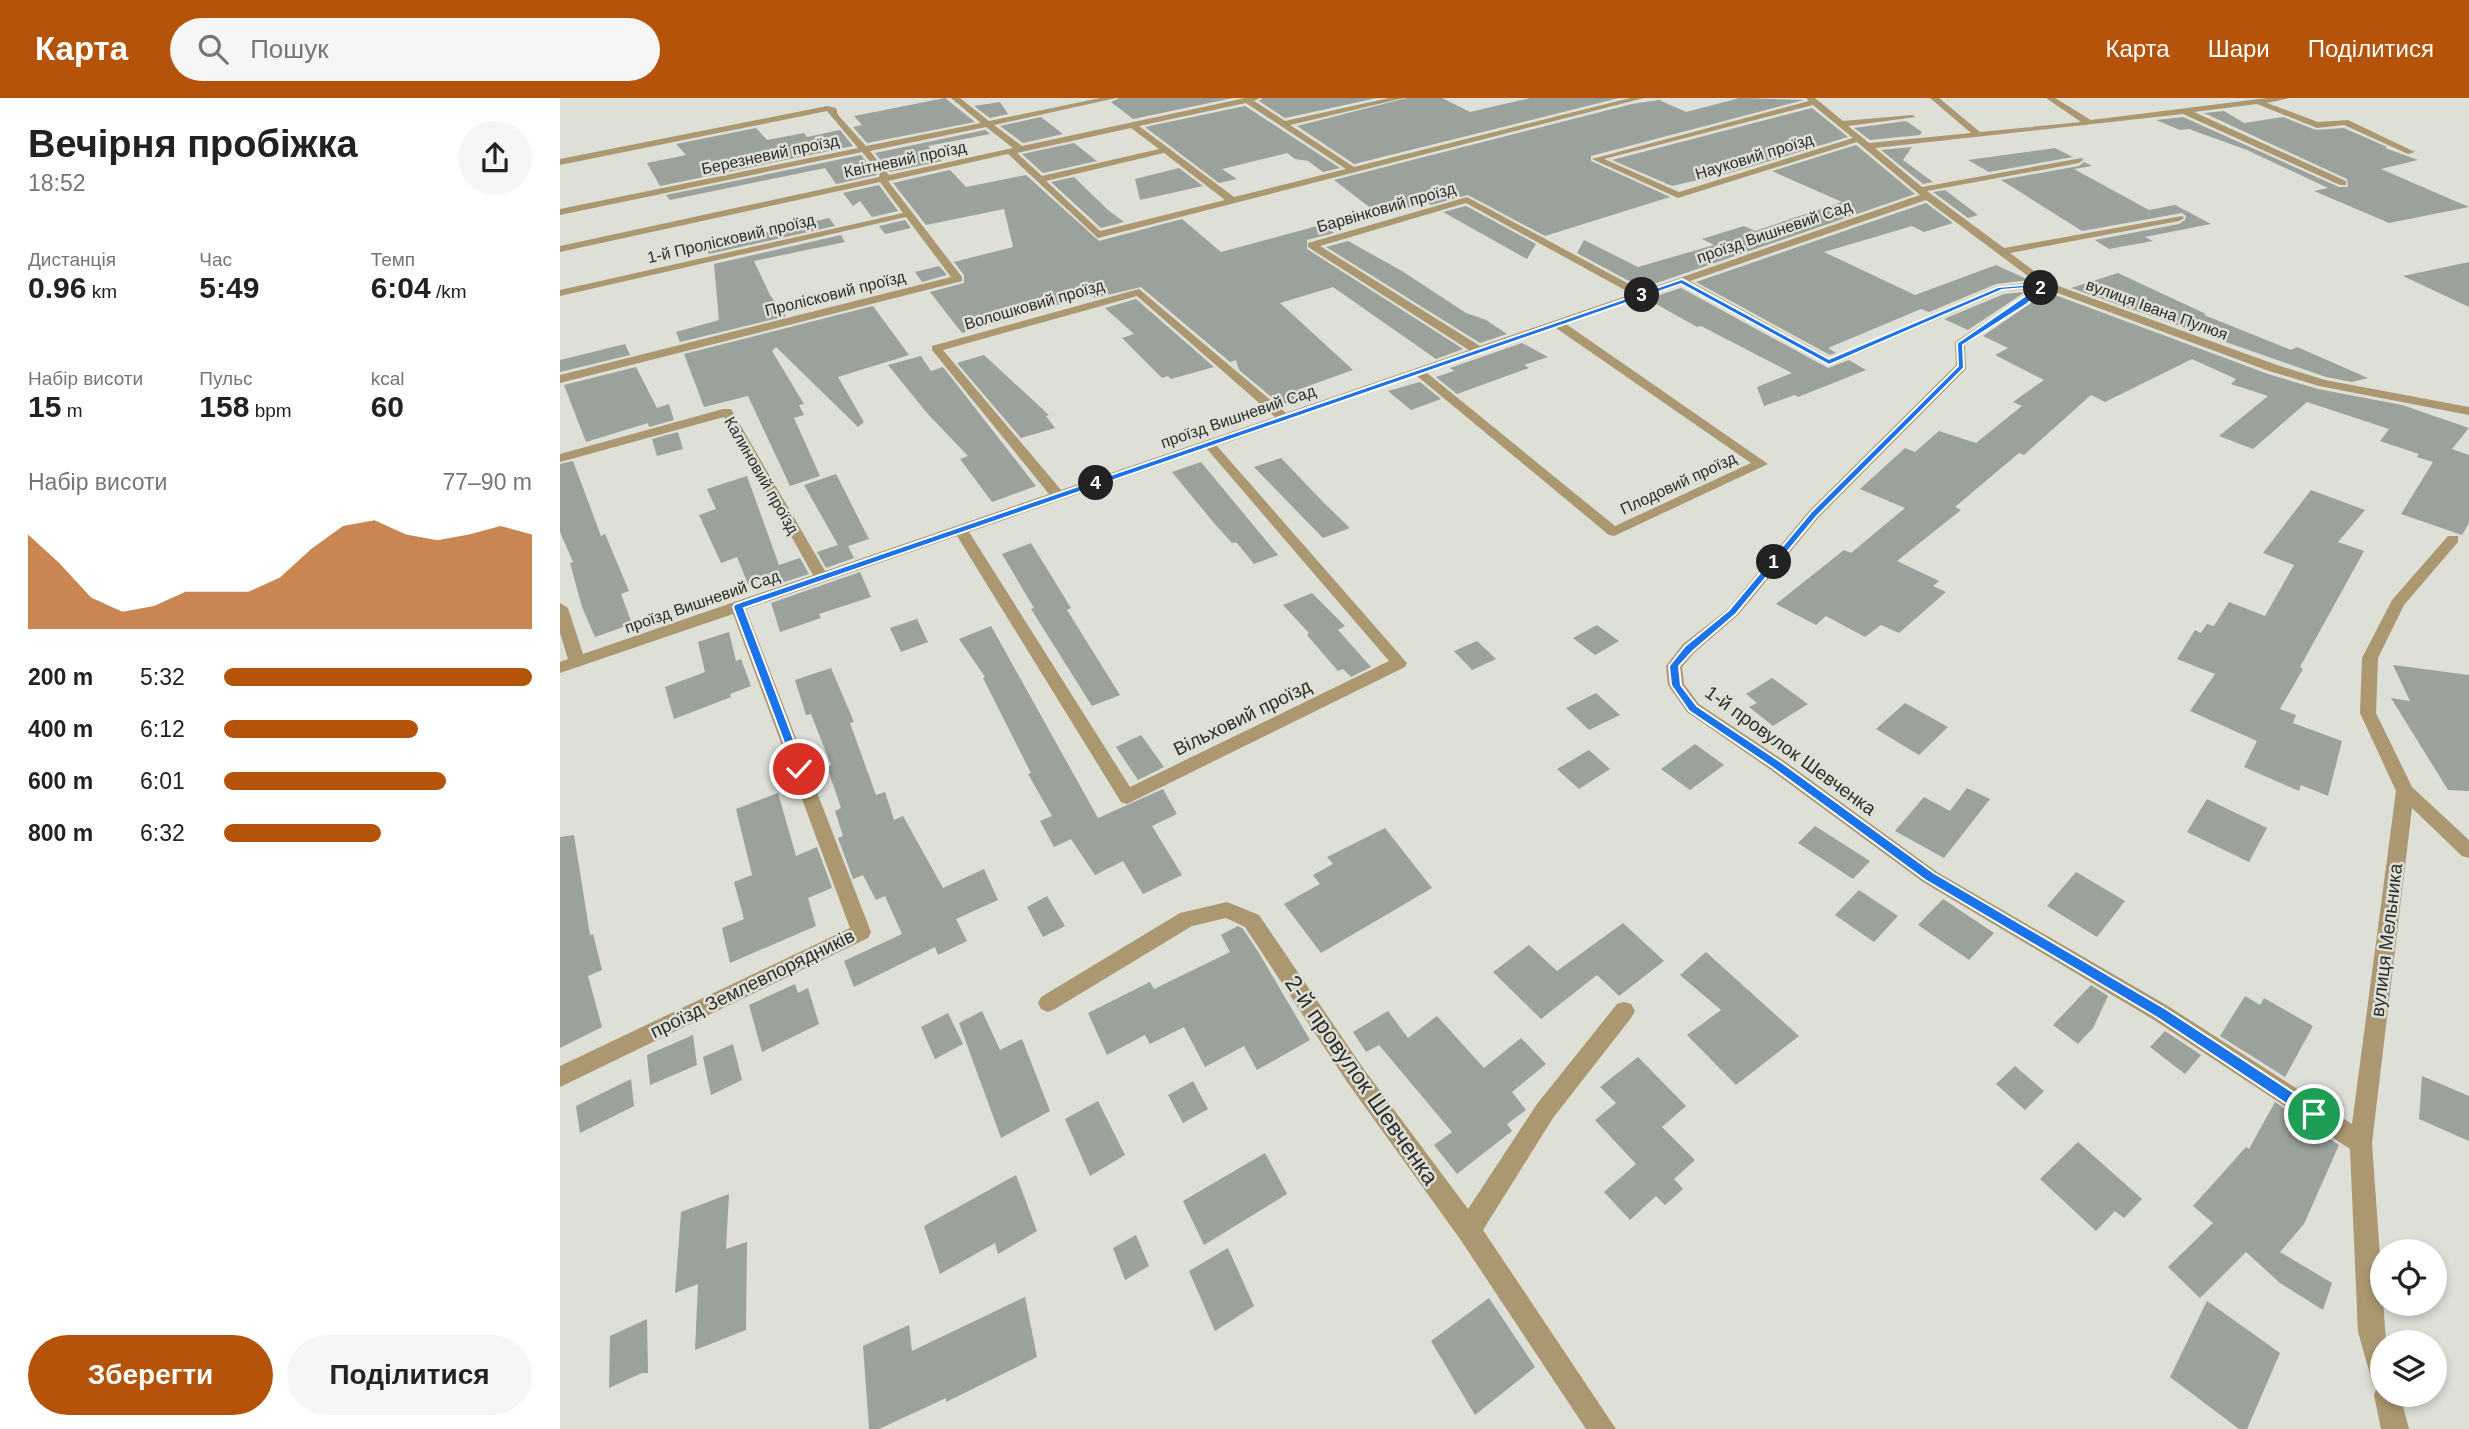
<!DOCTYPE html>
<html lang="uk">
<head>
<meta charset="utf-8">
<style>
	:root { --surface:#fff; --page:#f6f6f6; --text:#222; --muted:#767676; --accent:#b45309 }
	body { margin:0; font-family:Arial,sans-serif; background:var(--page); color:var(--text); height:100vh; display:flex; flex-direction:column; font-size:26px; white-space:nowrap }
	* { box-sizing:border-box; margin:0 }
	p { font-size:23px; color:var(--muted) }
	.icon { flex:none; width:38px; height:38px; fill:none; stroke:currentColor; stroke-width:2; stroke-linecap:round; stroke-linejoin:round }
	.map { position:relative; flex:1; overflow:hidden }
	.drawer { display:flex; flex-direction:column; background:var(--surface); width:560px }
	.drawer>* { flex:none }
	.buttons { position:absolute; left:1810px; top:1141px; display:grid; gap:14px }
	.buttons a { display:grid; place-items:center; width:77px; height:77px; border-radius:50%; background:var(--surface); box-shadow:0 4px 10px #0003; font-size:35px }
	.pin { position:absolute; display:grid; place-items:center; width:60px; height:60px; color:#fff; margin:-30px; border:4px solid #fff; border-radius:50%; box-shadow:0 2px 7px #0007 }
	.km { position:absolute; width:35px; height:35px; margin:-18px; border-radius:50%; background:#222; color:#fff; font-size:19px; line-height:35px; text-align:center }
	.round { display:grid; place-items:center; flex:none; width:74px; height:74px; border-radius:37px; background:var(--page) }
	.headline { display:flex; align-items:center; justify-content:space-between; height:119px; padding:0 28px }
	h1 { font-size:38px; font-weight:800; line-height:52px }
	.metrics { display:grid; grid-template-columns:repeat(3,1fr); gap:10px; height:119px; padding:7px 28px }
	.metrics div { display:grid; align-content:center }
	.metrics b { font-size:30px; font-weight:800 }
	.metrics small { font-size:19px; font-weight:400 }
	.metrics p { font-size:19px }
	.chart { height:196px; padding:14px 28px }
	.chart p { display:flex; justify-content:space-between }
	.chart svg { width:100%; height:126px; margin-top:7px; fill:var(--accent); opacity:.7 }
	.button { display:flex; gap:14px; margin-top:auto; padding:14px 28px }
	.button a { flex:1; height:80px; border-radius:42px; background:var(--accent); color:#fff; font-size:28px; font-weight:800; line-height:80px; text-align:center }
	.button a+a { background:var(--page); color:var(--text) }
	ul { padding:0 28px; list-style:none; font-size:23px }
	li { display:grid; grid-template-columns:112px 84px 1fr; align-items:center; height:52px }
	li i { height:18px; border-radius:9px; background:var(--accent) }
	header { display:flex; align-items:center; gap:42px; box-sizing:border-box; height:98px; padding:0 35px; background:var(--accent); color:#fff }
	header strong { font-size:33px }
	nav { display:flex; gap:38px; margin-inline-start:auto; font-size:24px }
	.search { width:490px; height:63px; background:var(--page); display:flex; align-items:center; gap:18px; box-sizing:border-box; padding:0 24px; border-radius:38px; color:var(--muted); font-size:26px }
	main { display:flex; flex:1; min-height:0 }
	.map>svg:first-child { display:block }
	.building { fill:#9ba19b }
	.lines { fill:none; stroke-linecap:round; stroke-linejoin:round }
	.minor { fill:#ab9870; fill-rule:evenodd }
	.route { fill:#1a73e8; stroke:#fff; stroke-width:2 }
	.labels { text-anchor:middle; stroke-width:5; stroke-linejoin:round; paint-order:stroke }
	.far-street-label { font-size:16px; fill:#2d2e2b; stroke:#dedfd7 }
	.street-label { font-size:19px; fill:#2d2e2b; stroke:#dedfd7 }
	.near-street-label { font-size:23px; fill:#2d2e2b; stroke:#dedfd7 }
</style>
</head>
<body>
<header>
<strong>Карта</strong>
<div class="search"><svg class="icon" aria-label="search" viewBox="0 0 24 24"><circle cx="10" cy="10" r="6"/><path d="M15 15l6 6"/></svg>Пошук</div>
<nav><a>Карта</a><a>Шари</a><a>Поділитися</a></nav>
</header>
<main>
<section class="drawer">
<div class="headline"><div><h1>Вечірня пробіжка</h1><p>18:52</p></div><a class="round"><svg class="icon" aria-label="share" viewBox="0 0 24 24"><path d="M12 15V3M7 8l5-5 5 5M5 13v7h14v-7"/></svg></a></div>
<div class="metrics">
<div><p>Дистанція</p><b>0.96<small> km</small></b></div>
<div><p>Час</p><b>5:49</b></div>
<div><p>Темп</p><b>6:04<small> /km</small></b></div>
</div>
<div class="metrics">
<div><p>Набір висоти</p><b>15<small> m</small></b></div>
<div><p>Пульс</p><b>158<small> bpm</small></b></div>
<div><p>kcal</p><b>60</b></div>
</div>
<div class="chart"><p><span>Набір висоти</span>77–90 m</p>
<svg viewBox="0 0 160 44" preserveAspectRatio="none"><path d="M0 44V11L10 21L20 33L30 38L40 36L50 31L60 31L70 31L80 26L90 16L100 8L110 6L120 11L130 13L140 11L150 8L160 11V44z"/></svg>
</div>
<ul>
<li><b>200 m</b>5:32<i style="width:100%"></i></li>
<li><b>400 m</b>6:12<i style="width:63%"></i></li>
<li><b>600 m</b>6:01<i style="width:72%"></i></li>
<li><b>800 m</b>6:32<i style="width:51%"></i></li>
</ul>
<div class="button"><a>Зберегти</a><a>Поділитися</a></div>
</section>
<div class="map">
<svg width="1909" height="1331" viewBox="0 0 1909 1331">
	<rect width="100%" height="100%" fill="#dedfd7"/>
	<path class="building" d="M385 0 415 24 307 45 293 29 302 27 294 18Z
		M559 0H673L573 21 551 4Z
		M702 0H817L725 20 699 3Z
		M847 0H882L910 14 970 0H1059L794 66 737 28Z
		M1180 0 1244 2 1031 58V63L1110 99 985 138 908 97 871 107 867 104 821 118 774 82 1072 6 1099 2 1126 14Z
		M440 4 448 16 430 20 414 8Z
		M685 8 780 70 763 74 748 63 735 61 727 55 662 71 677 81 659 85 585 29Z
		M1252 10 1288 39 1173 74 1112 88 1052 62Z
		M1664 13 1684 25 1723 19 1756 32 1784 30 1827 49 1825 50 1858 62 1821 71 1909 109 1829 125 1754 93 1768 90 1687 52 1629 31 1620 32 1596 22 1623 19 1779 89H1788L1787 81 1644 15Z
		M481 19 503 36 463 45 440 28Z
		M1346 23 1362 34 1360 37 1310 42 1294 30Z
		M196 30 207 42 244 35 247 39 280 32 293 48 100 88 87 65 126 57 116 46Z
		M425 32 430 36 368 48 382 63 330 74 315 55Z
		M514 45 537 63 483 75 462 56Z
		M1296 47 1355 96 1082 190 1017 155 1024 142 1078 169 1154 147 1142 141 1184 128 1195 133 1282 104 1212 73Z
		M1352 49 1343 62 1373 84 1363 86 1321 52Z
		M1495 50 1513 59 1429 74 1408 62Z
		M301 57 317 77 276 86 265 70 110 102 106 97Z
		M1524 64 1532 68 1514 71 1589 112 1615 107 1651 126 1585 139 1593 143 1549 151 1535 142 1619 126 1625 122 1626 118 1622 115 1522 133 1441 82 1519 68Z
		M619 70 643 88 580 102 575 81Z
		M390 72 406 89 466 77 539 143 622 121 661 154 761 127 774 135 747 142V151L903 251 876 261 773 189 720 205 793 272 737 292 745 298 721 307 679 272 676 262 670 264 581 189 535 200 532 197 402 235 370 194 404 185V177L394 164 453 149 444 111 366 127 333 85Z
		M514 79 548 112 564 124 541 130 491 84Z
		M319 87 338 113 312 119 300 103 293 108 283 95Z
		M1385 92 1418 117 1408 120 1373 94Z
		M1366 105 1393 125 1364 134 1352 128 1264 154 1355 197 1436 167 1469 182 1436 186 1369 214 1361 211 1268 250 1276 255 1270 257 1136 184Z
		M906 108 976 146 967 161 883 114Z
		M269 120 275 128 149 156 145 148Z
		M345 122 351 130 325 136 319 128Z
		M281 137 285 144 194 163 210 197 226 218 120 244 116 234 159 222 154 166Z
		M788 143 842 173 906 215 926 222 947 236 920 245 766 149Z
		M1909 164V209L1843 178Z
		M379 168 387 177 362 184 355 174Z
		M1558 175 1646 216 1644 217 1731 252 1737 249 1808 280 1792 284 1766 279 1511 190Z
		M1121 190 1268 270 1289 262 1306 272 1238 299 1235 297 1204 308 1197 289 1232 275 1141 228 1137 229 1087 201Z
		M1465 194 1408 232 1384 221 1444 196Z
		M1487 194 1708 276 1758 291 1842 307 1909 330 1892 351 1909 357V425L1902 437 1841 416 1873 364 1857 359 1859 356 1820 343 1829 331 1747 304 1693 351 1659 338 1708 298 1671 286 1676 281 1632 261 1545 304 1531 297 1464 357 1459 355 1395 409 1401 412 1337 463 1379 483 1373 488 1386 494 1339 535 1321 527 1305 539 1266 518 1256 527 1216 506 1284 452 1291 455 1345 410 1300 391 1345 350 1355 354 1379 333 1416 345 1462 308 1453 304 1484 282 1435 257 1448 250 1423 238Z
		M576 201 654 269 611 281 608 278 602 280 562 240 574 236 545 210Z
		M313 208 349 257 278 279 304 324 298 329 216 249 212 253 244 306 239 307 244 317 234 320 260 378 230 388 188 298 144 309 124 256Z
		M962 245 988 259 964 267 969 270 897 296 876 279 894 273 890 270Z
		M65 246 70 257 0 274V262Z
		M424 257 489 317 486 318 495 330 461 340 397 265Z
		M361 258 371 273 383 269 476 388 432 404 400 361 408 358 367 315 328 267Z
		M76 269 97 310 109 306 114 322 89 329 88 325 26 344 4 287Z
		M860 284 881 301 851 312 828 293Z
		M118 334 123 351 97 358 92 341Z
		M721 360 765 406 790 430 763 440 694 369Z
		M13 363 41 438 45 436 69 493 61 496 72 526 35 539 22 509 10 465 13 464 0 434V366Z
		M641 364 718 457 694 466 676 444 672 445 654 425 612 374Z
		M276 376 309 441 288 448 294 460 266 470 257 454 278 447 244 387Z
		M187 378 219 467 240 460 249 476 206 490 203 481 188 486 177 459 161 465 139 417 156 411 147 391Z
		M1751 392 1805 412 1778 444 1804 453 1740 569 1743 571 1720 611 1736 617 1733 625 1782 643 1768 698 1741 687 1739 693 1684 669 1697 643 1630 613 1655 576 1617 561 1635 532 1641 535 1647 526 1654 528 1669 504 1705 518 1734 467 1703 455Z
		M471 445 511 510 507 512 560 597 532 608 471 511 474 510 442 456Z
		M300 474 311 499 259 516 261 520 220 534 211 505Z
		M752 495 785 528 778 532 811 569 791 579 783 571 778 573 747 537 749 535 723 507Z
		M357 521 368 544 341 554 330 530Z
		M1037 527 1059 543 1035 557 1013 540Z
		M431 528 538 720 603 691 617 716 592 728 622 777 583 796 563 763 535 777 511 741 494 749 480 723 492 718 468 676 471 675 423 580 425 579 399 541Z
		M169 534 176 563 181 561 191 588 170 596 171 599 114 621 105 589 145 574 138 544Z
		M917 543 936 561 912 572 894 553Z
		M1833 567 1909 577V693L1888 692 1831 600 1850 603Z
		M271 570 294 624 290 625 316 697 325 694 334 722 343 718 383 790 424 771 438 802 396 821 407 843 378 857 375 849 294 889 284 863 342 836 325 798 316 802 303 777 293 781 278 740 283 738 275 713 281 710 267 669 271 667 251 616 246 617 235 582Z
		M1212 580 1248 606 1213 628 1189 609 1197 605 1186 596Z
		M1036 595 1060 617 1029 632 1006 610Z
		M1345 605 1388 629 1359 657 1316 631Z
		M581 637 604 669 578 682 556 649Z
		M1135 646 1164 667 1130 692 1101 671Z
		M1029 652 1050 671 1019 691 997 671Z
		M1407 690 1430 701 1384 760 1335 733 1364 699 1390 713Z
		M218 695 236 758 257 749 272 790 248 800 256 828 170 865 162 830 184 821 174 784 192 777 176 711Z
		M1647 701 1707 730 1689 764 1627 734Z
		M1255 728 1310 763 1293 781 1238 745Z
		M825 730 872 790 761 855 724 806 760 786 753 777 773 766 767 759Z
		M14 737 30 837 33 836 42 872 28 878 42 929 0 950V739Z
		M1516 774 1565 803 1537 839 1487 808Z
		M1299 792 1338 818 1314 844 1275 817Z
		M487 798 505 828 483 839 467 809Z
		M1383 801 1434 835 1409 862 1358 827Z
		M1063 825 1104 863 1059 898 1037 877 981 921 933 874 969 847 997 873Z
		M678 828 683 831 699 855 750 942 697 972 684 948 645 969 624 929 590 946 585 937 547 957 528 915 590 884 594 891 670 854 661 837Z
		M1146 854 1239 938 1176 987 1127 937 1161 912 1120 877Z
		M235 886 238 895 248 890 259 926 202 954 189 907Z
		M1531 887 1548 898 1533 930 1518 946 1493 927Z
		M1685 898 1700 907 1704 900 1753 928 1725 979 1660 938Z
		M422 913 440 952 462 941 490 1013 441 1040 399 925Z
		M828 913 848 940 877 918 924 970 961 940 986 966 952 994 966 1012 947 1026 952 1033 897 1076 874 1047 892 1034 819 947 806 954 793 934Z
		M388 915 403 946 375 961 361 929Z
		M1605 933 1641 957 1625 976 1590 949Z
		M133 937 137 967 90 987 87 957Z
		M173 946 182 982 151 997 143 959Z
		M1078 959 1126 1008 1102 1029 1135 1062 1114 1081 1123 1091 1105 1107 1096 1098 1070 1122 1044 1094 1076 1066 1035 1022 1056 1005 1040 989Z
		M1455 968 1484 993 1465 1012 1436 986Z
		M1862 978 1909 998V1043L1859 1021Z
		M71 981 74 1008 20 1035 16 1008Z
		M633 983 648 1011 623 1025 608 997Z
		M538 1003 565 1057 530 1078 505 1021Z
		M1715 1004 1779 1047 1744 1126 1720 1154 1772 1185 1763 1212 1720 1185 1686 1154 1640 1200 1608 1169 1653 1125 1633 1108 1686 1049 1689 1051Z
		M1518 1044 1582 1101 1564 1120 1555 1113 1536 1133 1480 1081Z
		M705 1055 727 1096 644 1147 623 1103Z
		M456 1077 477 1133 438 1156 435 1145 380 1176 364 1128Z
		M169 1096 166 1151 187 1144 186 1232 135 1252 138 1186 115 1195 121 1114Z
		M576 1137 589 1168 565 1182 553 1150Z
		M668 1150 694 1208 655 1233 629 1173Z
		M465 1199 477 1259 386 1304V1300L319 1331H309L303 1248 349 1227 352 1253Z
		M929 1200 975 1269 915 1317 871 1243Z
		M1647 1203 1720 1255 1687 1331H1679L1610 1279Z
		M87 1221 88 1275H82L49 1290 50 1238Z"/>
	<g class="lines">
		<path class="minor" d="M391 0H400L429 23 540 0H556L434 27 462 48 685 0H700L694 3 725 23 829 0H844L730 27 794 69 1070 0H1084L538 140 448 56 328 83 402 179V183L0 285V277L391 179 346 119 0 198V192L343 115 320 84 0 154V148L319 79 320 75 302 54 0 117V111L298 50 267 13 0 67V61L267 8 276 10 278 17 306 48 421 25ZM686 5 786 71 674 99 579 28ZM426 29 453 50 329 77 310 53ZM571 30 599 51 482 78 457 55ZM604 55 665 102 540 133 486 83Z
			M1246 0H1255L1283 23 1352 17 1356 19 1288 28 1309 45 1411 35 1370 0H1379L1420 34 1521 24 1486 0H1495L1531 22 1707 0H1730L1707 5 1758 24 1788 22 1855 54 1848 56 1784 27 1757 30 1697 6 1634 14 1786 83V87H1780L1623 16 1315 50 1362 89 1522 60 1523 62 1519 65 1367 93 1444 150 1622 118 1624 120 1619 123 1450 155 1490 185 1717 267 1765 282 1909 309V317L1759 288 1709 273 1487 191 1405 247 1406 271 1259 419 1178 517 1135 554 1122 569 1124 586 1139 606 1223 662 1377 774 1608 908 1792 1026 1836 693 1800 615 1802 560 1832 502 1888 438H1898V444L1844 507 1818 560 1816 615 1852 689 1909 742V760L1902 758 1852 710 1812 1045 1826 1244H1822V1297H1840L1849 1331H1821L1814 1297 1817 1289 1813 1287 1798 1234 1790 1051 1594 922 1363 784 1211 672 1127 614 1108 587 1106 568 1123 546 1168 511 1249 413 1396 267 1395 244 1475 191 1443 193 1269 268 1121 187 1006 226 1208 366 1054 438 1049 437 857 278 657 348 847 565 845 569 567 706 561 704 397 438 186 511 311 834 308 840 0 989V968L290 830 173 516 0 575V564L8 561 0 535V505L8 510 23 556 253 477 164 319 0 364V356L163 311H171L265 473 489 396 372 252V248L579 191 726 315 909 252 748 149V145L907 99 1082 193 1360 97 1297 44 1118 100 1032 61 1249 3ZM1253 7 1293 40 1119 94 1044 61ZM1366 102 1476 184 1437 188 1270 260 1130 183ZM906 105 1072 196 920 248 760 148ZM577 198 715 319 501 392 383 252ZM996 230 1191 365 1055 428 867 275ZM647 351 829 563 570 689 409 434Z
			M667 804 699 817 803 970 908 1111 977 1006 1057 906 1064 904 1071 906 1075 913 1071 920 993 1020 923 1132 1056 1331H1026L900 1141 787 984 685 829 666 820 632 828 495 911 488 914 481 911 478 905 481 899 620 815Z"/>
	</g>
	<path class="route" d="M1122 181 1269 261 1438 189 1488 185V188L1467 206 1403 247 1404 270 1257 418 1176 516 1133 553 1119 568 1121 587 1137 608 1221 664 1374 775 1606 911 1759 1011 1762 1016 1759 1021H1749L1596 919 1365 782 1213 670 1129 613 1111 587 1109 568 1125 548 1169 512 1251 414 1398 268 1397 245 1478 189 1442 192 1269 267 1121 186 184 510 245 671 239 676 234 671 173 509 175 506Z"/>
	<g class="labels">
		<g class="far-street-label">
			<text transform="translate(210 56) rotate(-12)" y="6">Березневий проїзд</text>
			<text transform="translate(1194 58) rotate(-17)" y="6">Науковий проїзд</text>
			<text transform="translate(345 61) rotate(-12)" y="6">Квітневий проїзд</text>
			<text transform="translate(826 109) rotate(-16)" y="6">Барвінковий проїзд</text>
			<text transform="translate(1214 133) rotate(-19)" y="6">проїзд Вишневий Сад</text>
			<text transform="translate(171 140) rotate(-13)" y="6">1-й Пролісковий проїзд</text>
			<text transform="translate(275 195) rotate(-14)" y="6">Пролісковий проїзд</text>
			<text transform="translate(474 206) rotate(-16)" y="6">Волошковий проїзд</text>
			<text transform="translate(1597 211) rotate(20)" y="6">вулиця Івана Пулюя</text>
			<text transform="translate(678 318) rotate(-19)" y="6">проїзд Вишневий Сад</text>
			<text transform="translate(202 377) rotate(60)" y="6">Калиновий проїзд</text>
			<text transform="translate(1118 385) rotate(-25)" y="6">Плодовий проїзд</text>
			<text transform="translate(142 503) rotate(-19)" y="6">проїзд Вишневий Сад</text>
		</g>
		<g class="street-label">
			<text transform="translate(682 619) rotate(-26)" y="7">Вільховий проїзд</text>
			<text transform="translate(1231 652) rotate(36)" y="7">1-й провулок Шевченка</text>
			<text transform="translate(1826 842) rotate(-83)" y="7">вулиця Мельника</text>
			<text transform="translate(192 885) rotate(-26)" y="7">проїзд Землевпорядників</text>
		</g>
		<g class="near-street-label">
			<text transform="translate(802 982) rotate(55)" y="8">2-й провулок Шевченка</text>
		</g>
	</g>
</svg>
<div class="buttons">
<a><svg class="icon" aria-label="locate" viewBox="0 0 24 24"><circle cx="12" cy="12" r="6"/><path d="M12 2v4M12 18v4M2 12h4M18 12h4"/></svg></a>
<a><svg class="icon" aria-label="layers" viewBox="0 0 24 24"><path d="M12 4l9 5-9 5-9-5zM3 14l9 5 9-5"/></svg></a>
</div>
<div class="pin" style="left:1754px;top:1016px;background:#1e9e55"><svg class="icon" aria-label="arrive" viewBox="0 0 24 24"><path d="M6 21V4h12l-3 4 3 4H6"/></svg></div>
<div class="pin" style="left:239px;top:671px;background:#d93025"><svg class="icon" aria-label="check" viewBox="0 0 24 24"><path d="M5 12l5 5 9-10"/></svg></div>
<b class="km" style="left:1214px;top:464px">1</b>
<b class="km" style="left:1481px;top:190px">2</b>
<b class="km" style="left:1082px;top:197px">3</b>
<b class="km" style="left:536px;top:385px">4</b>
</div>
</main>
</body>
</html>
